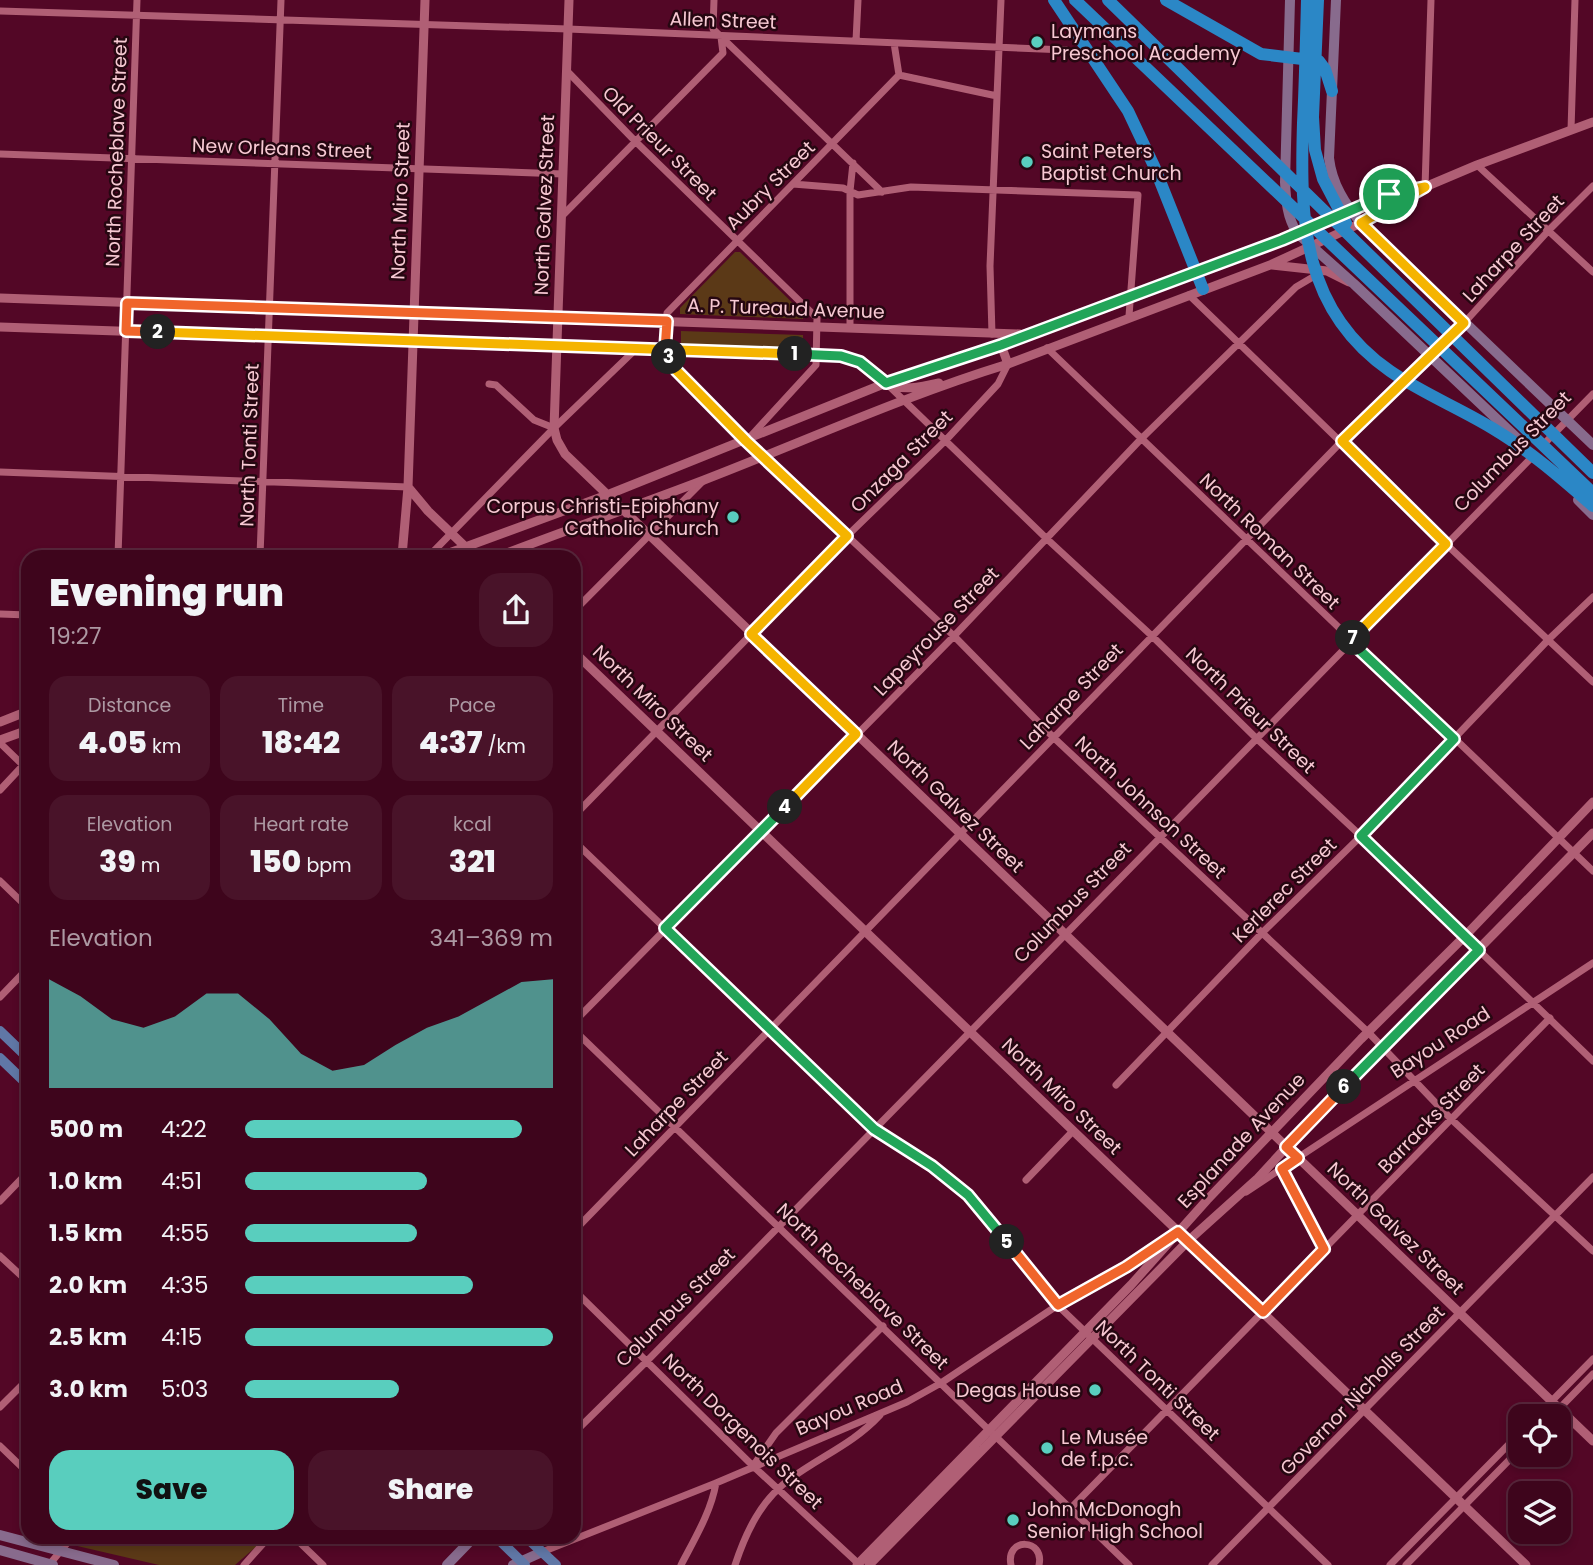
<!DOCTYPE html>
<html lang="en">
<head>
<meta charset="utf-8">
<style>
	:root { --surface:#3e051c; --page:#491329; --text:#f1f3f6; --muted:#ad99a3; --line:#57263b; --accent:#59cebe }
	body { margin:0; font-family:Poppins,sans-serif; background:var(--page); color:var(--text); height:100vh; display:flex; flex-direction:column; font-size:26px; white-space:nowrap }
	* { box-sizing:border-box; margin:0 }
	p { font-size:23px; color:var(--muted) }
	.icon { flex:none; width:38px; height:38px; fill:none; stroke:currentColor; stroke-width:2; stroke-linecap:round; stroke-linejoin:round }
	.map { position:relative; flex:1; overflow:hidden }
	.details { position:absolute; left:21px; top:550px; width:560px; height:994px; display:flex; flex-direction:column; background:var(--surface); border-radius:21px; box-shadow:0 4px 10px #0003,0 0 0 2px var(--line) }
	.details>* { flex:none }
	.tools { position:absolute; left:1508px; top:1404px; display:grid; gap:14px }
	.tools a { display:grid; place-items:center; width:63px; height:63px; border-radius:14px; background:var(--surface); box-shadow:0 4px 10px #0003,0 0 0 2px var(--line); font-size:35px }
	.pin { position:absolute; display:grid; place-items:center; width:60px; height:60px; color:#fff; margin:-30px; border:4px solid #fff; border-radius:50%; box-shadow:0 2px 7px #0007 }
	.km { position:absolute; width:35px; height:35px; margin:-18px; border-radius:50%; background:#222; color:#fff; font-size:19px; line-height:35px; text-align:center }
	.round { display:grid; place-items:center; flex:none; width:74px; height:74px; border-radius:21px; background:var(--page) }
	.summary { display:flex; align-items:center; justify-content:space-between; height:119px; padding:0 28px }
	h1 { font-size:38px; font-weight:800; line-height:52px }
	.stats { display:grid; grid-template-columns:repeat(3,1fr); gap:10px; height:119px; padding:7px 28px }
	.stats div { display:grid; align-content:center; border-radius:18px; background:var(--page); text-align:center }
	.stats b { font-size:30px; font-weight:800 }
	.stats small { font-size:19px; font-weight:400 }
	.stats p { font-size:19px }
	.chart { height:196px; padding:14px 28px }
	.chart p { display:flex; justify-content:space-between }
	.chart svg { width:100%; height:126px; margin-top:7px; fill:var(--accent); opacity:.7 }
	.primary-button { display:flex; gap:14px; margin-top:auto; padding:14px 28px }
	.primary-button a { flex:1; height:80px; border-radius:21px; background:var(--accent); color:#111; font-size:28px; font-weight:800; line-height:80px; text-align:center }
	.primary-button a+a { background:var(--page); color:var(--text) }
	ul { padding:0 28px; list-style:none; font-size:23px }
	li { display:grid; grid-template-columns:112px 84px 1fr; align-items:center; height:52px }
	li i { height:18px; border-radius:9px; background:var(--accent) }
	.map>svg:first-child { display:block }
	.green { fill:#5b3917 }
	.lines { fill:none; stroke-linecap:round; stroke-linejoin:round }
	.minor { stroke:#b05f75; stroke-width:7 }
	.tertiary { stroke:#b05f75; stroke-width:9 }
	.secondary { stroke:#886b8d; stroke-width:10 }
	.primary { stroke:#6077a6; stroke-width:10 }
	.motorway { stroke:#2b87c6; stroke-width:12 }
	.split-1-casing { stroke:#fff; stroke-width:14 }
	.split-2-casing { stroke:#fff; stroke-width:14 }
	.split-3-casing { stroke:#fff; stroke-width:14 }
	.split-4-casing { stroke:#fff; stroke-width:14 }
	.split-5-casing { stroke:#fff; stroke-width:14 }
	.split-6-casing { stroke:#fff; stroke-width:14 }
	.split-7-casing { stroke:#fff; stroke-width:14 }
	.split-8-casing { stroke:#fff; stroke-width:14 }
	.split-1 { stroke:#22a559; stroke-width:9 }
	.split-2 { stroke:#f5b400; stroke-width:9 }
	.split-3 { stroke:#f0652b; stroke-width:9 }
	.split-4 { stroke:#f5b400; stroke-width:9 }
	.split-5 { stroke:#22a559; stroke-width:9 }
	.split-6 { stroke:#f0652b; stroke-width:9 }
	.split-7 { stroke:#22a559; stroke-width:9 }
	.split-8 { stroke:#f5b400; stroke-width:9 }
	.poi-dot { fill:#59cebe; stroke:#260711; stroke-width:2.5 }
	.labels { text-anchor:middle; stroke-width:5; stroke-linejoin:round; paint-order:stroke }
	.street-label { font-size:19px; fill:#f7c9d3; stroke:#260711 }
	.poi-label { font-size:19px; fill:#f7c9d3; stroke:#260711; text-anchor:start }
</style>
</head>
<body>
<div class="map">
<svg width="1593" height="1565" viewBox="0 0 1593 1565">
	<rect width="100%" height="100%" fill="#530726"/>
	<path class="green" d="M735 252H740L803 313V319L680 314V308Z
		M681 331 803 335V350L681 346Z
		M78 1536 267 1537 235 1565H159L73 1545Z"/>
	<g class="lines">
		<path class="minor" d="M714 0 713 29 882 192
			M0 11 568 29 1066 50
			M856 41 858 0
			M894 43 899 75 667 313 665 350 675 370 746 441 954 636 1053 737 1368 1032 1451 1119 1593 1251
			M567 71 636 142 817 318 816 365 749 438
			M899 75 997 96
			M1571 130 1575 0
			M0 154 563 174
			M1477 165 1593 272
			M793 184 843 188 858 195 911 187 1138 195 1129 316
			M1425 187 1431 0
			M561 217 723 53 721 37
			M1189 295 1446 544 1593 682
			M850 328V191L853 163
			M992 334 990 266 1001 0
			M1047 348 1593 871
			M489 384 496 385 534 420 554 428
			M889 386 1047 539 1152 636 1256 738 1361 836 1593 1061
			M1542 446 1593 394
			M0 472 408 487
			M118 556 137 0
			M260 556 281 0
			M429 556 554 428 636 349
			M574 611 702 482
			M0 614 28 615
			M0 743 28 770
			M0 790 28 760
			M574 816 847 536 945 441 998 384 1008 364
			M574 841 874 1129 932 1166 968 1195 986 1214 1050 1298 1328 1565
			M0 881 28 908
			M0 997 28 968
			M574 1022 954 636 1141 439 1296 287 1318 274
			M574 1030 1129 1565
			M1116 1085 1263 932 1361 836 1549 639 1593 597
			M1282 1169 1324 1249
			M1026 1180 1073 1131
			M1246 1192 1593 963
			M0 1201 28 1172
			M574 1231 1342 441 1464 323 1549 230 1593 186
			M0 1256 28 1282
			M574 1290 753 1466 860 1565
			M0 1407 28 1379
			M1537 1416 1593 1359
			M1552 1416 1593 1374
			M574 1433 647 1361 970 1032 1534 455
			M0 1446 28 1473
			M753 1466 776 1433 883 1326
			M1070 1509 1550 1018
			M293 1536 323 1565
			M542 1552 716 1483 907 1402 941 1383 1058 1305 1168 1239
			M49 1565 73 1536
			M244 1565 270 1536
			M681 1565C695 1538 711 1512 716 1483
			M735 1565C746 1532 761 1500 790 1479 821 1456 853 1444 880 1415
			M1011 1565C1005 1537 1045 1538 1039 1565
			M1212 1565 1593 1177
			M1390 1565 1521 1432
			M1406 1565 1521 1448"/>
		<path class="tertiary" d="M425 0 408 487 428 511 475 556
			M569 0 554 428 557 440 565 454 1593 1441
			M1347 212 1389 194 1417 189
			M1272 265 1327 271 1349 282
			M0 298 1020 334
			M0 327 841 356C865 363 865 370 884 382 900 392 922 387 939 383
			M1001 345 1008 364
			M402 556 408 487
			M441 556 607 495 886 383 1001 345 1282 240 1334 217
			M499 556C567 530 636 506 704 480 805 441 904 396 1008 364L1270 265 1361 223 1425 187 1477 165 1593 122
			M574 652 1526 1565
			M0 722 28 711
			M0 740 28 730
			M857 1565 1131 1285 1207 1200 1361 1039 1465 936 1593 802
			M869 1565 1188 1241 1258 1178 1327 1103 1593 833"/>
		<path class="secondary" d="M1290 0 1285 182C1286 201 1287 217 1297 233L1354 284 1521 442
			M1336 0 1329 158C1332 184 1345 204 1361 223L1593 445
			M1578 500 1593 515
			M0 1535 114 1565
			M0 1550 53 1565
			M447 1565 475 1536
			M513 1565 542 1552"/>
		<path class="primary" d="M0 1031 28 1058
			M0 1058 28 1085
			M495 1536 525 1565
			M525 1536 556 1565"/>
		<path class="motorway" d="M1054 0 1128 111 1154 166 1203 289
			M1075 0 1593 493
			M1108 0 1593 473
			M1166 0 1261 54 1319 61 1325 69 1332 91
			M1307 0C1306 41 1305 82 1303 123 1300 220 1302 310 1390 371 1422 393 1459 408 1492 428 1529 450 1561 478 1593 506
			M1318 0 1313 117 1315 150 1323 179 1346 223"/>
	</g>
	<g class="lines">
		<defs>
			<path id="split-1" d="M795 354 841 356 860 362 886 383 1001 345 1196 272 1282 240 1389 194"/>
			<path id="split-2" d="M158 332 795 354"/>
			<path id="split-3" d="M158 332 126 331 127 303 667 321 665 350 669 357"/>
			<path id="split-4" d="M669 357 676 370 746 441 847 536 751 634 856 734 785 807"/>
			<path id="split-5" d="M785 807 665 928 874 1129 932 1166 968 1195 1007 1242"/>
			<path id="split-6" d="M1007 1242 1058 1305 1126 1267 1178 1232 1263 1312 1324 1249 1282 1169 1298 1158 1286 1147 1344 1087"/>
			<path id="split-7" d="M1344 1087 1479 950 1361 836 1454 739 1350 641 1353 638"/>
			<path id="split-8" d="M1353 638 1446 544 1342 441 1464 323 1361 223 1425 187 1389 194"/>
		</defs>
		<use href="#split-1" class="split-1-casing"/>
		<use href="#split-2" class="split-2-casing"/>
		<use href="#split-3" class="split-3-casing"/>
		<use href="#split-4" class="split-4-casing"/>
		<use href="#split-5" class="split-5-casing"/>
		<use href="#split-6" class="split-6-casing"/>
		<use href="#split-7" class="split-7-casing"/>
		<use href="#split-8" class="split-8-casing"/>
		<use href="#split-1" class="split-1"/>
		<use href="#split-2" class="split-2"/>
		<use href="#split-3" class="split-3"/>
		<use href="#split-4" class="split-4"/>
		<use href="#split-5" class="split-5"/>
		<use href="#split-6" class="split-6"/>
		<use href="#split-7" class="split-7"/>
		<use href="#split-8" class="split-8"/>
	</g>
	<g class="poi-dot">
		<circle cx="1037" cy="42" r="7"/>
		<circle cx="1027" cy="162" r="7"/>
		<circle cx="733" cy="517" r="7"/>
		<circle cx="1095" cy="1390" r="7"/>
		<circle cx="1047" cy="1448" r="7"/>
		<circle cx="1013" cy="1520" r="7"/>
	</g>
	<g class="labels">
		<g class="street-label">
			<text transform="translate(723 20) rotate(2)" y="7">Allen Street</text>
			<text transform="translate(660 143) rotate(45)" y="7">Old Prieur Street</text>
			<text transform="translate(282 148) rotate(2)" y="7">New Orleans Street</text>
			<text transform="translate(116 152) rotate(-88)" y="7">North Rocheblave Street</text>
			<text transform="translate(770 185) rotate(-45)" y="7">Aubry Street</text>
			<text transform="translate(400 201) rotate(-88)" y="7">North Miro Street</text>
			<text transform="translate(544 205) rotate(-88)" y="7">North Galvez Street</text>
			<text transform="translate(1513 248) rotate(-47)" y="7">Laharpe Street</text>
			<text transform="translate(786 308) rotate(2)" y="7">A. P. Tureaud Avenue</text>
			<text transform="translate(249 445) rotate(-88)" y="7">North Tonti Street</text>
			<text transform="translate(1512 451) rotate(-46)" y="7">Columbus Street</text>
			<text transform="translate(901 461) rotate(-45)" y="7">Onzaga Street</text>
			<text transform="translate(1270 541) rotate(44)" y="7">North Roman Street</text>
			<text transform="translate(936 631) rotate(-46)" y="7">Lapeyrouse Street</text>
			<text transform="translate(1071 696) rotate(-46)" y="7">Laharpe Street</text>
			<text transform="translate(653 703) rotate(44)" y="7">North Miro Street</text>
			<text transform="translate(1251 710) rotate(44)" y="7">North Prieur Street</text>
			<text transform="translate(956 806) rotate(44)" y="7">North Galvez Street</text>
			<text transform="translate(1151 807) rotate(43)" y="7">North Johnson Street</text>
			<text transform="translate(1284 890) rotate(-45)" y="7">Kerlerec Street</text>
			<text transform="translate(1072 902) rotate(-46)" y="7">Columbus Street</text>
			<text transform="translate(1440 1042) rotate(-33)" y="7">Bayou Road</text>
			<text transform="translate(1062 1096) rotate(44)" y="7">North Miro Street</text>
			<text transform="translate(676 1103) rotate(-46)" y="7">Laharpe Street</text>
			<text transform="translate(1431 1118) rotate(-46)" y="7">Barracks Street</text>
			<text transform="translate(1241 1140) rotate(-47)" y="7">Esplanade Avenue</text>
			<text transform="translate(1396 1228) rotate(44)" y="7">North Galvez Street</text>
			<text transform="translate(863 1286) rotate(44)" y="7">North Rocheblave Street</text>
			<text transform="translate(675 1307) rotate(-45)" y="7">Columbus Street</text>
			<text transform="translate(1158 1380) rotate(44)" y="7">North Tonti Street</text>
			<text transform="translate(1362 1390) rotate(-46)" y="7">Governor Nicholls Street</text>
			<text transform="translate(849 1407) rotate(-23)" y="7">Bayou Road</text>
			<text transform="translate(743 1431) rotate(44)" y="7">North Dorgenois Street</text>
		</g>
		<g class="poi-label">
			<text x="1051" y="38">Laymans<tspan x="1051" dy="22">Preschool Academy</tspan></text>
			<text x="1041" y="158">Saint Peters<tspan x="1041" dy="22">Baptist Church</tspan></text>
			<text x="719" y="513" text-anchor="end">Corpus Christi-Epiphany<tspan x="719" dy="22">Catholic Church</tspan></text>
			<text x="1081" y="1397" text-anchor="end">Degas House</text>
			<text x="1061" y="1444">Le Musée<tspan x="1061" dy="22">de f.p.c.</tspan></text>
			<text x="1027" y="1516">John McDonogh<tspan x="1027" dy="22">Senior High School</tspan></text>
		</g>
	</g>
</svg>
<div class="tools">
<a><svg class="icon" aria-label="locate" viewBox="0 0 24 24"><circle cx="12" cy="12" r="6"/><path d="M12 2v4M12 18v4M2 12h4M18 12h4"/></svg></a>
<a><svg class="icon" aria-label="layers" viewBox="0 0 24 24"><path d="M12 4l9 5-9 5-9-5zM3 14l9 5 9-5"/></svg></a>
</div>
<div class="pin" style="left:1389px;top:194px;background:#1e9e55"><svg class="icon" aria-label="arrive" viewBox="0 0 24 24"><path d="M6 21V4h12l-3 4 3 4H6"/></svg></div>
<b class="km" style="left:795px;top:354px">1</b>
<b class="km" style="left:158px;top:332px">2</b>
<b class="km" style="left:669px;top:357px">3</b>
<b class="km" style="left:785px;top:807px">4</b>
<b class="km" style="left:1007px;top:1242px">5</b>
<b class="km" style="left:1344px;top:1087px">6</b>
<b class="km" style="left:1353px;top:638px">7</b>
<section class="details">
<div class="summary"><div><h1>Evening run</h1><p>19:27</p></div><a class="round"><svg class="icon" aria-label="share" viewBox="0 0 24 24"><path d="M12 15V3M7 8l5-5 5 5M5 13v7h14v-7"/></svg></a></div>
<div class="stats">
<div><p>Distance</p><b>4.05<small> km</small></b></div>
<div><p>Time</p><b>18:42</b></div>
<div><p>Pace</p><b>4:37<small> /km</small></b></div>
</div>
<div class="stats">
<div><p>Elevation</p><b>39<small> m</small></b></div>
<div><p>Heart rate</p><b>150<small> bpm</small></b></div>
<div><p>kcal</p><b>321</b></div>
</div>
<div class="chart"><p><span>Elevation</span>341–369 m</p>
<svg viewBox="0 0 160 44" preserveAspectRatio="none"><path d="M0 44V6L10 12L20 20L30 23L40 19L50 11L60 11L70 20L80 32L90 38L100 36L110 29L120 23L130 19L140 13L150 7L160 6V44z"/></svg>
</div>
<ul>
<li><b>500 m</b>4:22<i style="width:90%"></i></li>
<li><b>1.0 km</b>4:51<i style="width:59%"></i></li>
<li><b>1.5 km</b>4:55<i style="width:56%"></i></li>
<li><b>2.0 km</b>4:35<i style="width:74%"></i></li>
<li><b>2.5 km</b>4:15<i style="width:100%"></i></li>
<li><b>3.0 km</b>5:03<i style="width:50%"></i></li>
</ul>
<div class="primary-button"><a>Save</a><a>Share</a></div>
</section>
</div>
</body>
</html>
